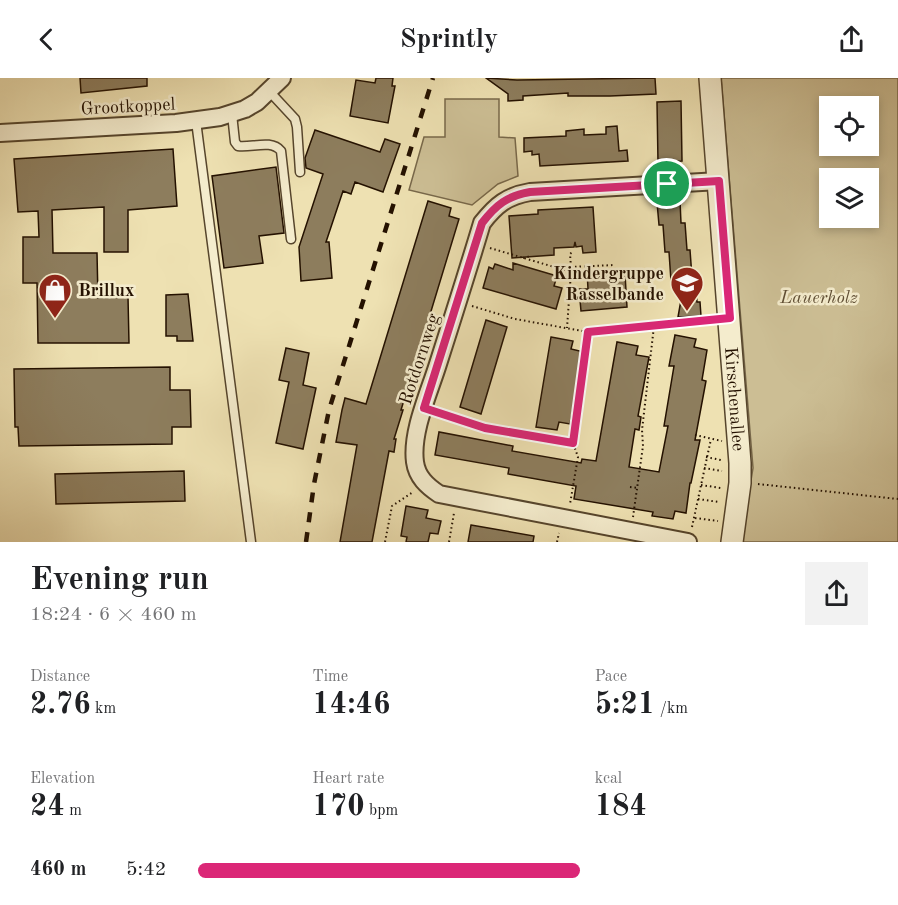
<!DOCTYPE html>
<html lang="en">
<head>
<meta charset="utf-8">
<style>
	:root { --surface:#fff; --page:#f2f2f2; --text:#202124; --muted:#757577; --accent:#db2777 }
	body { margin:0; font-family:"Old Standard TT",serif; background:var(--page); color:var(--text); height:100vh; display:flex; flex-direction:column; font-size:22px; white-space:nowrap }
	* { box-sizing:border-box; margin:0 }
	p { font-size:20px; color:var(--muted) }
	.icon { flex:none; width:33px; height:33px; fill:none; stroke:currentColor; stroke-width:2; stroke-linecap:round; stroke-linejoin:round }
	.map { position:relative; height:464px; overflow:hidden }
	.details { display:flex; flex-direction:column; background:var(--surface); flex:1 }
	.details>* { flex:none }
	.tools { position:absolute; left:819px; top:18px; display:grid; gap:12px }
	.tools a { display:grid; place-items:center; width:60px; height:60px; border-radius:0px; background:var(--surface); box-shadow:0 3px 9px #0003; font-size:30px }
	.pin { position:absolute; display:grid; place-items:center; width:51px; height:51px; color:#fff; margin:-26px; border:3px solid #fff; border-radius:50%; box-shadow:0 2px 6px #0007 }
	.round { display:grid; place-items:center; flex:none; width:63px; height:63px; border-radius:0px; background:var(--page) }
	.overview { display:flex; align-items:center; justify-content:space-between; height:102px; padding:0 30px }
	h1 { font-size:33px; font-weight:700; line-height:45px }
	.figures { display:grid; grid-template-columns:repeat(3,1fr); gap:9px; height:102px; padding:6px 30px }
	.figures div { display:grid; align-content:center }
	.figures b { font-size:30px; font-weight:700 }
	.figures small { font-size:16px; font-weight:400 }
	.figures p { font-size:16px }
	ul { padding:0 30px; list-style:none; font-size:20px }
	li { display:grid; grid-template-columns:96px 72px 1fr; align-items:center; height:45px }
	li i { height:15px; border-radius:8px; background:var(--accent) }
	header { display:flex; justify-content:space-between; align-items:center; height:78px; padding:0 30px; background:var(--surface); font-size:27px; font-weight:700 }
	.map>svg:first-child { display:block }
	.green { fill:#ccbe94; stroke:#78684a; stroke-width:1.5; fill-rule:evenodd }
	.building { fill:#8d7d5d; stroke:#241100; stroke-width:1.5 }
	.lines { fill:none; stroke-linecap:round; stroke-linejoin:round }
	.service-casing { stroke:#56452c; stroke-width:11 }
	.minor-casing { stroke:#56452c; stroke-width:20 }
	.tertiary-casing { stroke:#56452c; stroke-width:24 }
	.path { stroke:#241100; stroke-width:2; stroke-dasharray:1.5 3; stroke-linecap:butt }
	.service { stroke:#f4eccd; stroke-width:8 }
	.minor { stroke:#f4eccd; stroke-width:16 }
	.tertiary { stroke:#f4eccd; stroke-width:21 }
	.rail { stroke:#241100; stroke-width:4.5; stroke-dasharray:10 10; stroke-linecap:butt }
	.route-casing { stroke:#fff; stroke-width:12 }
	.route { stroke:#db2777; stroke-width:8 }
	.labels { text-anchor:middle; stroke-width:5; stroke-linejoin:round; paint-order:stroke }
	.street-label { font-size:18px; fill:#241100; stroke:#f4eccd }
	.poi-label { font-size:18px; font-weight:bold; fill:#241100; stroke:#f4eccd; text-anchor:end }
	.park-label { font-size:18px; font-style:italic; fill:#5f4e34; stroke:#f4eccd }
</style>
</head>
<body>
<header><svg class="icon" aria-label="back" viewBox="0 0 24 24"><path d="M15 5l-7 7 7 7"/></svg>Sprintly<svg class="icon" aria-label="share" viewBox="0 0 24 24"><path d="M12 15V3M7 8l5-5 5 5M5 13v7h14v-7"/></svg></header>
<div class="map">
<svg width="898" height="464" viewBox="0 0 898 464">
	<rect width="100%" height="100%" fill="#eee1b2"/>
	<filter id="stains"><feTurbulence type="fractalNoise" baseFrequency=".00333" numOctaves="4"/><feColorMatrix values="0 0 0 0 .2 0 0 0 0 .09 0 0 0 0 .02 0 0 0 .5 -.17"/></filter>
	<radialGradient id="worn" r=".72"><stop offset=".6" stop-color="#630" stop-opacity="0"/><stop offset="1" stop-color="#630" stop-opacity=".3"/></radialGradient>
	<path class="green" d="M721 0H898V464H741L753 390ZM830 28H868V68H830ZM830 100H868V140H830Z
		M445 21H499V59L515 60 518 98 498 106 472 127 409 112 424 59H445Z"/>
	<path class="building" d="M80 0H147V8L81 15Z
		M376 0H393L392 8H395L388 45 350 38 356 2 375 5Z
		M486 0 517 2 655 0 656 16 610 18H568V15L523 18V22L508 23V16Z
		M681 23 682 83 658 84 657 24Z
		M617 48 619 73 627 72 628 83 540 88 539 76 532 77V73L524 74V60L566 58V53L584 51V57L606 56V49Z
		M315 52 380 74 385 61 400 66 383 114 355 104 351 116 343 113 326 164H329L332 200 301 203 299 169 323 96 306 90 305 80Z
		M173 71 177 128 128 132V174H104V129L52 132 53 175H97L98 220 128 219 129 265H38L37 205H23V159H39L38 133 18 134 14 81Z
		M276 89 284 155 259 158 263 185 224 190 212 98Z
		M428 123 451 130 449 138 459 141 401 332H403L394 361H396L394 374 389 373 372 464H340L357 367 336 364 342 332 345 320 366 326Z
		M680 123 681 145H685L687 172H690L692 199H695L697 224H700L701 238 678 239 684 205 671 203 669 174H665L663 147H659L657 124Z
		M593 129 596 174 583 175 582 168 576 169 575 164 574 169 554 170V177L512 180 509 138 538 136V132Z
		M513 185 557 198 554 208 562 210 556 231 483 210 489 189 493 191 495 186 513 192Z
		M600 192 601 198 625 196 627 229 581 233 579 211H588L587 193Z
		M188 216 193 263H177V258H166V217Z
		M486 242 507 249 481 336 460 329Z
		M675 257 696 261 694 269 707 272 702 302 706 303 695 362H700L691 405H690L686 435 675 433 673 441 652 438 653 434 574 421 576 408 508 396 509 390 435 377 439 354 513 368 512 373 581 385 582 381 596 383 617 264 638 268 636 277 649 279 638 338 641 339 639 352 635 351 629 389 659 394 668 348H664L674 288H669Z
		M551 259 573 263 571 271 584 274 570 346 559 344 557 352 536 349Z
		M286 270 309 275 303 307 316 310 303 371 276 365 289 304 279 302Z
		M170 289V312H190L191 349H172V366L19 368 18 349H15L14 291Z
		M184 393 185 423 56 426 55 396Z
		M406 428 428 432 426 440 441 443 438 456 430 455 428 464H406L407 459 401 458Z
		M471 447 534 458 533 464H468Z"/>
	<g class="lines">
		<defs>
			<path id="service" d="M269 13 295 41 297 49 300 94
				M232 36 235 64 238 68C252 70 271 61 281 73L291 161
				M196 43 251 464"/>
			<path id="minor" d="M0 55 176 45 220 39 245 31 257 24 282 0
				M688 464 439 416C427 408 417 399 415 384 411 354 429 315 438 286 453 239 468 192 482 145 496 127 507 118 530 114L719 103"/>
			<g id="tertiary">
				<path id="s1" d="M710 0 740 385V405L732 464"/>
			</g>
		</defs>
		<use href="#service" class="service-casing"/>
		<use href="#minor" class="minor-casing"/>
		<use href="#tertiary" class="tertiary-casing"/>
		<path class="path" d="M490 170 571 194 567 250
			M523 180 531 178
			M571 189 570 176 573 173
			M571 194V189L615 187
			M472 228 515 241 588 254 712 242
			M438 335 485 349 573 365 578 379 570 426
			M695 357 722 363
			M573 365 588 255
			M706 379 721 382
			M704 390 722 393
			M758 406 898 421
			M701 407 721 410
			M630 409 638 410
			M698 421 719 424
			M633 439 643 368 642 352 654 248
			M695 440 718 443
			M692 449 711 361
			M385 464 392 428 413 414
			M449 464 454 435
			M557 464 559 455"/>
		<use href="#service" class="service"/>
		<use href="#minor" class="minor"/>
		<use href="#tertiary" class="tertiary"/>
		<path class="rail" d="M306 464 314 406 329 332 433 0"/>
	</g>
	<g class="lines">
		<defs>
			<path id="route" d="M719 103 730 240 588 254 573 365 485 350 424 330 482 145C496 127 507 118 530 114Z"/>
		</defs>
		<use href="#route" class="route-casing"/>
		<use href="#route" class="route"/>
	</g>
	<defs>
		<symbol id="school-pin" viewBox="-11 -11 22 30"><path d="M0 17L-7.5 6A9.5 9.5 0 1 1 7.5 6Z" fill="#8f2418" stroke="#f4eccd"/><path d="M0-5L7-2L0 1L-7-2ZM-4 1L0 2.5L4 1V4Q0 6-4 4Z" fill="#fff"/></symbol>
		<symbol id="shop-pin" viewBox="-11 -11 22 30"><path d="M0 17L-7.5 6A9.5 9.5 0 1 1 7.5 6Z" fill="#8f2418" stroke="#f4eccd"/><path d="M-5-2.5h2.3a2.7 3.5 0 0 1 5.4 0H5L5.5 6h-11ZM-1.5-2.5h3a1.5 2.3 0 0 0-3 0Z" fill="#fff"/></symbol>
	</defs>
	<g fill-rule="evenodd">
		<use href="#school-pin" x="668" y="186" width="38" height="52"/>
		<use href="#shop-pin" x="36" y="193" width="38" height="52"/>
	</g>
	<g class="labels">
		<g class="street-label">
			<text transform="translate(128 28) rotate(-3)" y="6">Grootkoppel</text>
			<text transform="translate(419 281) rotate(-72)" y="6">Rotdornweg</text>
			<text dy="6" stroke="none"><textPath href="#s1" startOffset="322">Kirschenallee</textPath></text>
		</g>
		<g class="poi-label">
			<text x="664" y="201">Kindergruppe<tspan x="664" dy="21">Rasselbande</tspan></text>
			<text x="78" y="218" text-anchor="start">Brillux</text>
		</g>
		<g class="park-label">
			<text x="819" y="225">Lauerholz</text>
		</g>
	</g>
	<rect width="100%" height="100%" filter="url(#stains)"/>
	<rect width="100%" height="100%" fill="url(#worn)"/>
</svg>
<div class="tools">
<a><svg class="icon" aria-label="locate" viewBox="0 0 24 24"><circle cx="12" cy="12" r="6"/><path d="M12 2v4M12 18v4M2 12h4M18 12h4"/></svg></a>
<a><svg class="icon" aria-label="layers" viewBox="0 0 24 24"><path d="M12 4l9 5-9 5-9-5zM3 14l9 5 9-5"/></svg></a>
</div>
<div class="pin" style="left:667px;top:106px;background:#1e9e55"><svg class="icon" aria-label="arrive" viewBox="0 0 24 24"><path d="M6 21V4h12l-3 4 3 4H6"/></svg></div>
</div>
<section class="details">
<div class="overview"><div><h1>Evening run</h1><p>18:24 · 6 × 460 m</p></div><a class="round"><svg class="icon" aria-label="share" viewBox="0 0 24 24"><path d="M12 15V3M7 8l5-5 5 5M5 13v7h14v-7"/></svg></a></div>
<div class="figures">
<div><p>Distance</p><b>2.76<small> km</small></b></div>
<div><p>Time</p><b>14:46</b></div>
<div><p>Pace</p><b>5:21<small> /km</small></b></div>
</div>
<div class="figures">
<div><p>Elevation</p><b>24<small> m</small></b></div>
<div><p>Heart rate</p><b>170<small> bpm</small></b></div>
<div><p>kcal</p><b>184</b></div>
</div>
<ul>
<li><b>460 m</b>5:42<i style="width:57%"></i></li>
</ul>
</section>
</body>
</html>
